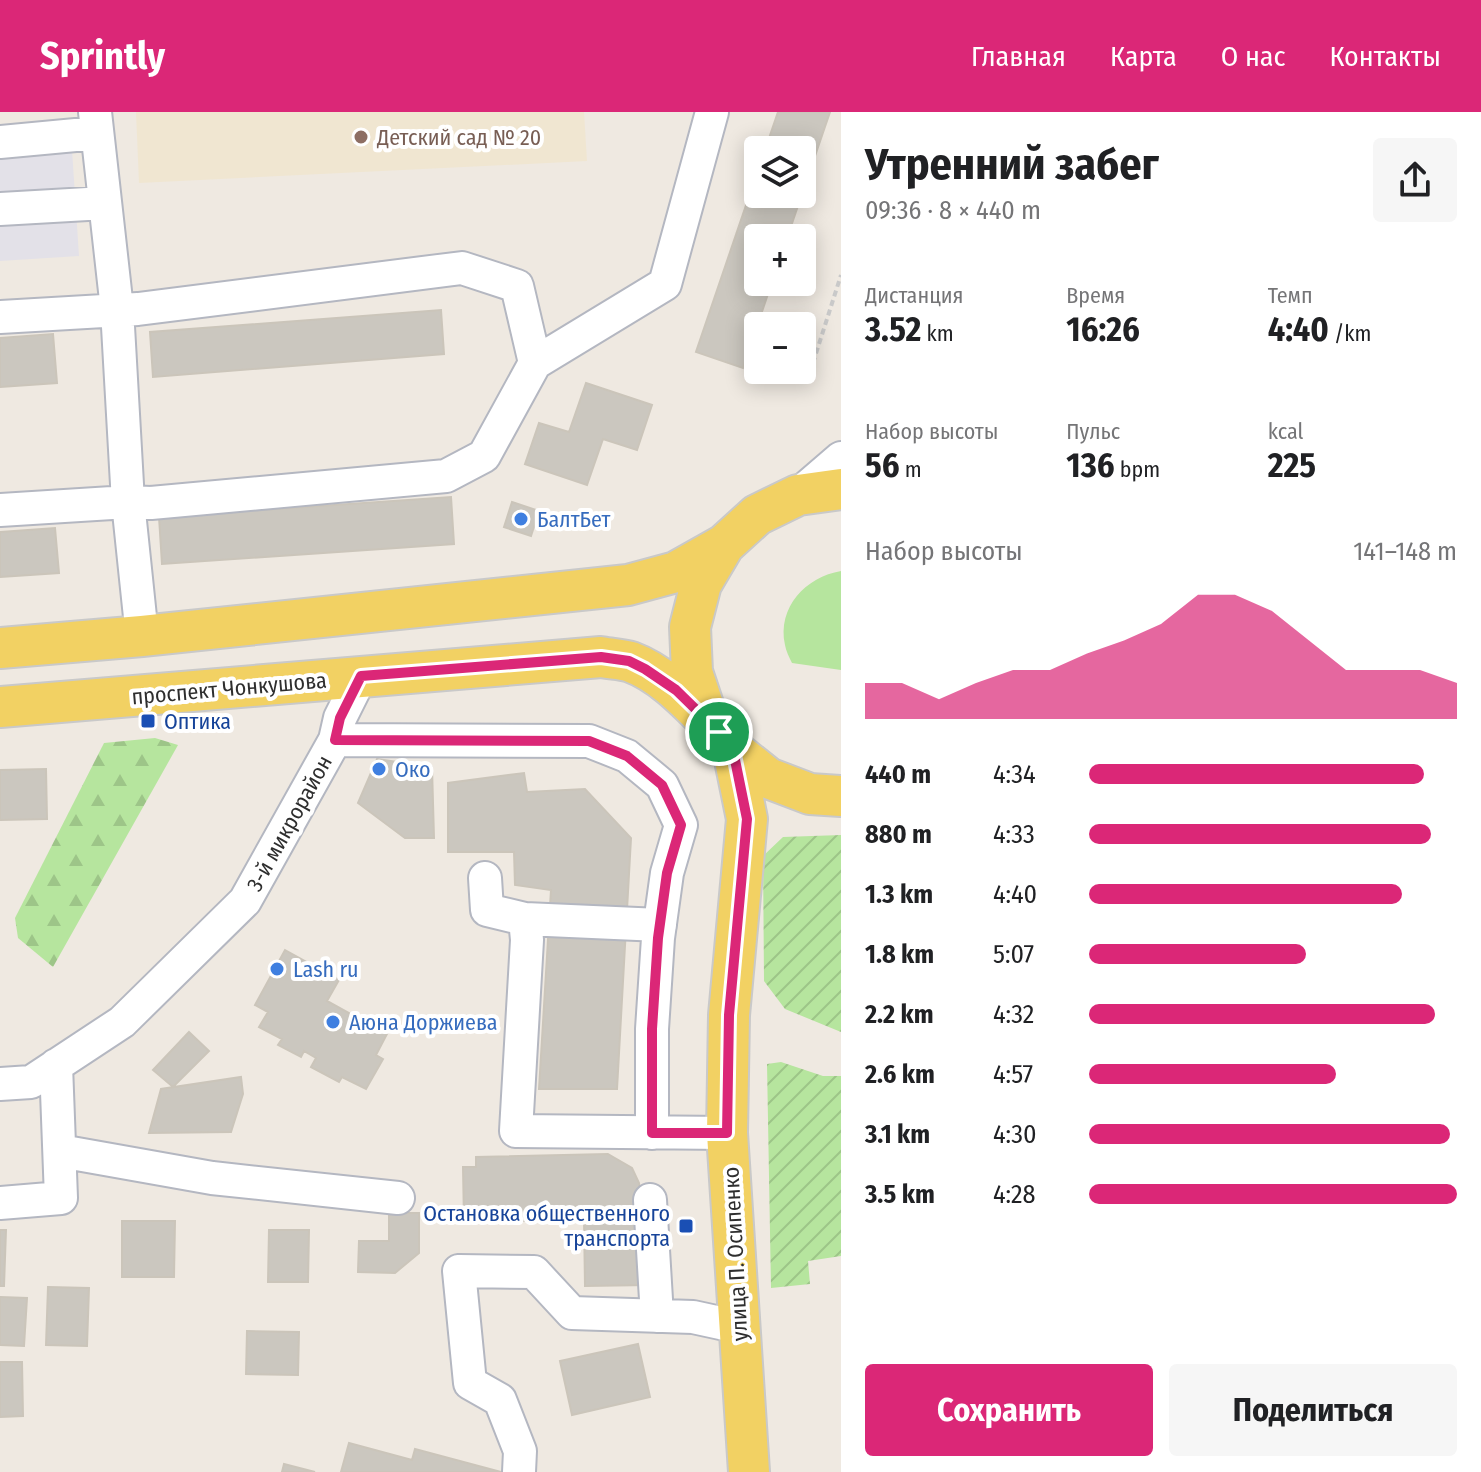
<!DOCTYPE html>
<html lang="ru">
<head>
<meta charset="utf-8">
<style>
	:root { --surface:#fff; --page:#f6f6f6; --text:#202124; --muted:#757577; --accent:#db2777 }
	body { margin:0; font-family:"Fira Sans Condensed",sans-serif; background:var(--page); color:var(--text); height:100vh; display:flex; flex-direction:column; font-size:30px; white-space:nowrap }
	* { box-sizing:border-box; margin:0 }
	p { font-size:26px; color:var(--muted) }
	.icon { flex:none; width:44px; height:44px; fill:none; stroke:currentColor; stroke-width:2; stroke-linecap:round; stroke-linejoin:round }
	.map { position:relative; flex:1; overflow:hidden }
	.details { display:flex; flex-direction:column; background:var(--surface); width:640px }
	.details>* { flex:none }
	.controls { position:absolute; left:744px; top:24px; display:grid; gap:16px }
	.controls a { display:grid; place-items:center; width:72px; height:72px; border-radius:8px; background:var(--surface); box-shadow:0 4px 20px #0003; font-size:40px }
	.pin { position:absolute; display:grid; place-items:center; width:68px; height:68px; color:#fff; margin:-34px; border:4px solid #fff; border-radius:50%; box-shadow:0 2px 8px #0007 }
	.round { display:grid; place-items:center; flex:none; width:84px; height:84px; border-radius:8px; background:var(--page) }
	.summary { display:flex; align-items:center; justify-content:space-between; height:136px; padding:0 24px }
	h1 { font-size:44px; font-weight:700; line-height:60px }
	.stats { display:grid; grid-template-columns:repeat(3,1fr); gap:12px; height:136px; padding:8px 24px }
	.stats div { display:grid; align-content:center }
	.stats b { font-size:34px; font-weight:700 }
	.stats small { font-size:22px; font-weight:400 }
	.stats p { font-size:22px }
	.chart { height:224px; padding:16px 24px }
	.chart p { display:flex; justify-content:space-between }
	.chart svg { width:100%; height:144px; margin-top:8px; fill:var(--accent); opacity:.7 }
	.primary-button { display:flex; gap:16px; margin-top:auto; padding:16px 24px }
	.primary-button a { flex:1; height:92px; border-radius:8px; background:var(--accent); color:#fff; font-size:32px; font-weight:700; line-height:92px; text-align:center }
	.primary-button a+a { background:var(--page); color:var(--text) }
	ul { padding:0 24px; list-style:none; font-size:26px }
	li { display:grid; grid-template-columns:128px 96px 1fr; align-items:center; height:60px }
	li i { height:20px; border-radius:10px; background:var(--accent) }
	header { display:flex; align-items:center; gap:48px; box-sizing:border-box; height:112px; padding:0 40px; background:var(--accent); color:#fff }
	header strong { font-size:38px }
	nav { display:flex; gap:44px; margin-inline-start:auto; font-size:28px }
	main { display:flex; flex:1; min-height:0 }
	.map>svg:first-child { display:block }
	.industrial { fill:#e3e1e8 }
	.education { fill:#f0e6d1 }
	.grass { fill:#b6e59e }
	.forest { fill:url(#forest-firs) }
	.garden { fill:url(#garden-furrows) }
	.building { fill:#cbc7bf; stroke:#cbc5ba; stroke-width:2 }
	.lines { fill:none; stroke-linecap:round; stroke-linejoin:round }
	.minor-casing { stroke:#b4b7c1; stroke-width:36 }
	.major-casing { stroke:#c9c9c9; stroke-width:44 }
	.path { stroke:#c9c9c9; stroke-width:4; stroke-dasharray:6 4; stroke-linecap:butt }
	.minor { stroke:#fff; stroke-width:32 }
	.major { stroke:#f2d163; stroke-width:40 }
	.route-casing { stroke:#fff; stroke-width:16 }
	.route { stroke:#db2777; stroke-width:10 }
	.education-dot { fill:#8d6e63; stroke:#fff; stroke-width:3 }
	.shop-dot { fill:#3f7fe0; stroke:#fff; stroke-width:3 }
	.transit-dot { fill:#1a4fb4; stroke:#fff; stroke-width:3 }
	.labels { text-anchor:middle; stroke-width:8; stroke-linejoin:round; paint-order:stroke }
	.education-label { font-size:22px; fill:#785e54; stroke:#fff; text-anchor:start }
	.shop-label { font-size:22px; fill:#366cbe; stroke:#fff; text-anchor:start }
	.street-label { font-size:22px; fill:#2e2e2e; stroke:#fff }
	.transit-label { font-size:22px; fill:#164399; stroke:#fff; text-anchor:start }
</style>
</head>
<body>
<header>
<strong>Sprintly</strong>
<nav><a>Главная</a><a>Карта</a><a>О нас</a><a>Контакты</a></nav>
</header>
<main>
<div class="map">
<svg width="841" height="1360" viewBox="0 0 841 1360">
	<defs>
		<pattern id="forest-firs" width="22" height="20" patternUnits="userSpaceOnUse" patternTransform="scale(2)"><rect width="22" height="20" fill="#b6e59e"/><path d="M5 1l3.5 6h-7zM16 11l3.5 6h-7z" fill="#9dc588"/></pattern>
		<pattern id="garden-furrows" width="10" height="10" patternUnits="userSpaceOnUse" patternTransform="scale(2)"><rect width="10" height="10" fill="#b6e59e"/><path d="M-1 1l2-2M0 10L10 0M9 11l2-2" fill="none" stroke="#9dc588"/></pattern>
	</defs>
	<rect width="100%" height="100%" fill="#efe9e1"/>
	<path class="industrial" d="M72 38 79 144 0 149V43Z"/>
	<path class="education" d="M136 0H584L587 49 139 71Z"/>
	<path class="grass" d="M841 459V558L792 551C789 545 786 539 785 533 777 495 806 465 841 459Z"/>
	<path class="forest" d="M155 626 178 633 53 855 18 826 15 806 104 631Z"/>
	<path class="garden" d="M841 723V920L785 897 764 869 763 744 783 725Z
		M781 950 823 964H841V1144L808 1149 810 1172 771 1176 767 952Z"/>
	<path class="building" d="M778 0H830L787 126H758V170H772L743 256 696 240 758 58V82H802V38H765Z
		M441 198 444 242 153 265 150 220Z
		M53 222 57 271 0 275V226Z
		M586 271 652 293 637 338 603 327 587 373 525 352 539 311 569 320Z
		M451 385 454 432 162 452 159 405Z
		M512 390 539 399 531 424 504 415Z
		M55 416 59 461 0 465V420Z
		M377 647 432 655 434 726H405L358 691Z
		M46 657 47 707 0 708V658Z
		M524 661 527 680 585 677 631 726 617 977H539L551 778 515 773 514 740H448V671Z
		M285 838 339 868 327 889 387 922 376 943 383 947 366 977 342 965 339 970 311 955 316 946 304 939 301 945 278 933 282 927 259 915 268 900 255 893Z
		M189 920 209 939 173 975 153 958Z
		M241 965 243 982 231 1020 149 1021 161 977Z
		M608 1042 632 1056 639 1071 649 1173 585 1174 584 1108 464 1110 463 1055H476V1045Z
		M389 1101H419V1141L395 1161 358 1160 359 1129H389Z
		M122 1109H175L174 1165H122Z
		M0 1118H6L4 1174H0Z
		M269 1118H309L308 1170H268Z
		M48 1175 89 1176 87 1234 46 1233Z
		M0 1185 27 1186 24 1234 0 1233Z
		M247 1219 299 1220 298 1263 246 1262Z
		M638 1232 650 1285 572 1303 560 1249Z
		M0 1250H22L23 1304 0 1305Z
		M349 1331 412 1348 415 1337 501 1360H341Z
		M284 1352 315 1360H282Z"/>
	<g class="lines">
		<defs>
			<path id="minor" d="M95 0 117 197 128 390 142 524
				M0 30 97 21
				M0 97 105 91
				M0 205 138 197 462 156 517 174 535 251
				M798 383 841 346
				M0 398 128 390 151 391 446 364 484 344 535 251 665 172 712 0
				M335 628 589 629 627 644 662 673 681 713 667 761 658 826 652 917V1021
				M485 766 487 798 525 807 660 813
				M525 807 527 828 516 1019 727 1021
				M0 972 31 970 122 910 245 789 335 628 340 606 361 564
				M60 1039 212 1066 398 1086
				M650 1088 657 1204
				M0 1091 61 1086 56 953
				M519 1360 520 1339 500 1288 470 1271 459 1159 534 1160 572 1201 693 1205 739 1215"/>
			<path id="major" d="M841 377 798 383 757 403 724 433 701 472 690 515 692 560 706 602 733 638 768 666 810 682 841 684
				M0 536 142 524 628 473 676 460 724 433
				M0 595 601 545C611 547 622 547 631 550 666 563 693 595 719 620
				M733 638 747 707 729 903 727 1021 749 1360"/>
		</defs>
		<use href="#minor" class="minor-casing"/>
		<use href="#major" class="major-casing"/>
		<path class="path" d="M813 251 841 163"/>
		<use href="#minor" class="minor"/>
		<use href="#major" class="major"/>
	</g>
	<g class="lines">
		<defs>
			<path id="route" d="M601 545 629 549 645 557 676 578 719 620 733 638 747 707 729 903 727 1021H652V917L658 826 667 761 681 713 662 673 627 644 589 629 335 628 340 606 361 564Z"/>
		</defs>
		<use href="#route" class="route-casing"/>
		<use href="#route" class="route"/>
	</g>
	<circle class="education-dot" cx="361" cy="25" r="8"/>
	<g class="shop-dot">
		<circle cx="521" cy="407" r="8"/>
		<circle cx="379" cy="657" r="8"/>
		<circle cx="277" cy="857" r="8"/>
		<circle cx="333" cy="910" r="8"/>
	</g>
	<g class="transit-dot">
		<rect x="140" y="601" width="16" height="16" rx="4"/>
		<rect x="678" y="1106" width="16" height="16" rx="4"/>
	</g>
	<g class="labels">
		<g class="education-label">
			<text x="377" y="33">Детский сад № 20</text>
		</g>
		<g class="shop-label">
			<text x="537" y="415">БалтБет</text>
			<text x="395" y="665">Око</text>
			<text x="293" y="865">Lash ru</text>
			<text x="349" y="918">Аюна Доржиева</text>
		</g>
		<g class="street-label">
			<text transform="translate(229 576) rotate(-5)" y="8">проспект Чонкушова</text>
			<text transform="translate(289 711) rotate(-61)" y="8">3-й микрорайон</text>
			<text transform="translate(735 1142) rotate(-93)" y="8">улица П. Осипенко</text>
		</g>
		<g class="transit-label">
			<text x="164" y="617">Оптика</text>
			<text x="670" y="1109" text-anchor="end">Остановка общественного<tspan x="670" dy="25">транспорта</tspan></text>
		</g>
	</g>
</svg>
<div class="controls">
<a><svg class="icon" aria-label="layers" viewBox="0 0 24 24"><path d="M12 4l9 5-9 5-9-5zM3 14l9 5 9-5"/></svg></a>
<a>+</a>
<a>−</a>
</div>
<div class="pin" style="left:719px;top:620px;background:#1e9e55"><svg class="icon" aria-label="arrive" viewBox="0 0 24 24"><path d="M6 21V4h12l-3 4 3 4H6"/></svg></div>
</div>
<section class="details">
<div class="summary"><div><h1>Утренний забег</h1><p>09:36 · 8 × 440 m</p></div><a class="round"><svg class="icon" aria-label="share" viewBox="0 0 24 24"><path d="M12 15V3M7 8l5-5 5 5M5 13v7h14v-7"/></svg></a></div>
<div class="stats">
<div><p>Дистанция</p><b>3.52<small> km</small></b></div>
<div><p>Время</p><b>16:26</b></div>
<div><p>Темп</p><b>4:40<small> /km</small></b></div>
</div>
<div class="stats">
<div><p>Набор высоты</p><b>56<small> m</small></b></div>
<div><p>Пульс</p><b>136<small> bpm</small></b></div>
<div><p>kcal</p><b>225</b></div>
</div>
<div class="chart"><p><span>Набор высоты</span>141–148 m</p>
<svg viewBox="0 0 160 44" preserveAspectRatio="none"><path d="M0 44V33L10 33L20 38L30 33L40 29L50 29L60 24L70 20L80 15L90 6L100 6L110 11L120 20L130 29L140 29L150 29L160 33V44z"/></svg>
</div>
<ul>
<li><b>440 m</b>4:34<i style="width:91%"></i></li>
<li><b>880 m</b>4:33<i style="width:93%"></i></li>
<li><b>1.3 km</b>4:40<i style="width:85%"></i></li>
<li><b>1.8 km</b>5:07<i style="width:59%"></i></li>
<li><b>2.2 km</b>4:32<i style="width:94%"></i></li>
<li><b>2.6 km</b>4:57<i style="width:67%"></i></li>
<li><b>3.1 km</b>4:30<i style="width:98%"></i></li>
<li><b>3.5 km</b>4:28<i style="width:100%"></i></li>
</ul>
<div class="primary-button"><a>Сохранить</a><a>Поделиться</a></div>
</section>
</main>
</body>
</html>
